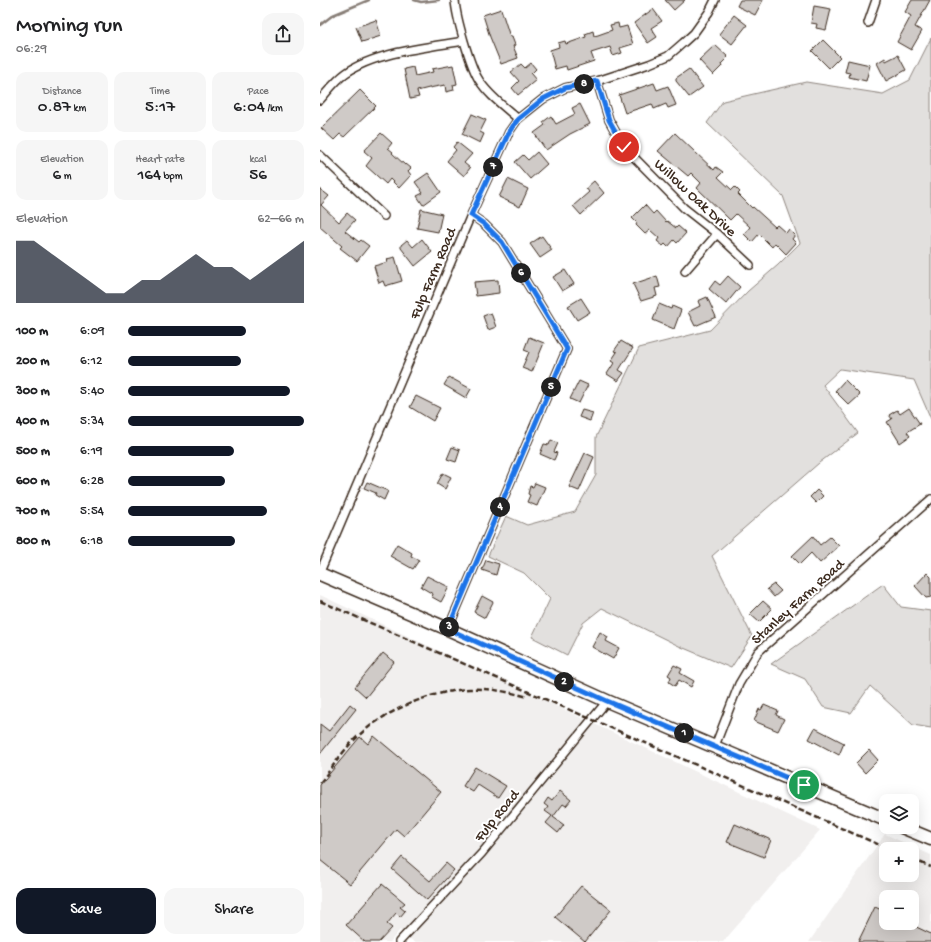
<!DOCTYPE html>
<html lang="en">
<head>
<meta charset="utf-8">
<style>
	:root { --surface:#fff; --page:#f6f6f6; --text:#202124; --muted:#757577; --accent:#111827 }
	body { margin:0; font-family:"Gochi Hand",sans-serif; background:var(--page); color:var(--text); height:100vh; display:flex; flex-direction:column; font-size:15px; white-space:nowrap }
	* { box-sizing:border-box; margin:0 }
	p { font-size:13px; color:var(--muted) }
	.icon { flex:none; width:22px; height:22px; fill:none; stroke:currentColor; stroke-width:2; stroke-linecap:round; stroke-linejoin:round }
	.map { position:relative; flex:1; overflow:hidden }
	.details { display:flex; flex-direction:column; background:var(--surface); width:320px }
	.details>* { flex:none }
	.tools { position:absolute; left:559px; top:794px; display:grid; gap:8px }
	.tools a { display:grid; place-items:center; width:40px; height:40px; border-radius:8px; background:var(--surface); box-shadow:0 4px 16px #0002; font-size:20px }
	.pin { position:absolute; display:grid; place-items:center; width:34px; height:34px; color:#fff; margin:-17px; border:2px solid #fff; border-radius:50%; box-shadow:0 1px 4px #0007 }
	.km { position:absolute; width:20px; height:20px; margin:-10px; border-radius:50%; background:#222; color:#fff; font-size:11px; line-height:20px; text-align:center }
	.round { display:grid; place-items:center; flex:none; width:42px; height:42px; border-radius:12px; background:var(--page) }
	.headline { display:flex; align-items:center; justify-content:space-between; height:68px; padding:0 16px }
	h1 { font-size:22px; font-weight:600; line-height:30px }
	.metrics { display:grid; grid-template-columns:repeat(3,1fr); gap:6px; height:68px; padding:4px 16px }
	.metrics div { display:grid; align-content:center; border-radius:10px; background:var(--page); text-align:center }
	.metrics b { font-size:17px; font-weight:600 }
	.metrics small { font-size:11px; font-weight:400 }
	.metrics p { font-size:11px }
	.chart { height:112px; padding:8px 16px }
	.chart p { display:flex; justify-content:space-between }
	.chart svg { width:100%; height:72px; margin-top:4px; fill:var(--accent); opacity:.7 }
	.cta { display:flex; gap:8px; margin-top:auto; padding:8px 16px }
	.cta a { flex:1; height:46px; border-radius:12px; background:var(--accent); color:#fff; font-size:16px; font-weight:600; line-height:46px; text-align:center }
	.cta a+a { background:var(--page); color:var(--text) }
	ul { padding:0 16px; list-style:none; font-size:13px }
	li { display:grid; grid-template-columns:64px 48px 1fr; align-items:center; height:30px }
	li i { height:10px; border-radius:5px; background:var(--accent) }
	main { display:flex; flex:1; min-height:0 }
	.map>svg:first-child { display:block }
	.built { fill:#f1efee; fill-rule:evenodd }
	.green { fill:#e2e0de; stroke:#8e857e }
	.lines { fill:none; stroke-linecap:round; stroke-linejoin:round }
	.stream { stroke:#887e77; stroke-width:2.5 }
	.building { fill:#cfcac7; stroke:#3b2a1e }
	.minor-casing { stroke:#3b2a1e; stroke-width:10 }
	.primary-casing { stroke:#3b2a1e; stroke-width:15 }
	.minor { stroke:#fff; stroke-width:7 }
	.primary { stroke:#fff; stroke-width:12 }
	.rail { stroke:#3b2a1e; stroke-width:2.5; stroke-dasharray:6 3; stroke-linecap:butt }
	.route-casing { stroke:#fff; stroke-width:8 }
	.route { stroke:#1a73e8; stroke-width:5 }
	.labels { text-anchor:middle; stroke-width:4; stroke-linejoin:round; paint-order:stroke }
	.street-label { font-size:15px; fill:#3b2a1e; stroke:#fff }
</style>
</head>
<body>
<main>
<section class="details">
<div class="headline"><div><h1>Morning run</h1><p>06:29</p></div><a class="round"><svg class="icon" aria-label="share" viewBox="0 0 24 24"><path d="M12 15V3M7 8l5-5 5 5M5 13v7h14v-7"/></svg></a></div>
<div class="metrics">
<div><p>Distance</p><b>0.87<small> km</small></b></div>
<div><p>Time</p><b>5:17</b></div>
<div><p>Pace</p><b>6:04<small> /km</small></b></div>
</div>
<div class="metrics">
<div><p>Elevation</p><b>6<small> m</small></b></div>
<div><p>Heart rate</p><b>164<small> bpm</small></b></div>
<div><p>kcal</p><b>56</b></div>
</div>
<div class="chart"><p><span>Elevation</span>62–66 m</p>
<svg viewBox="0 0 160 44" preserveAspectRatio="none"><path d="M0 44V6L10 6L20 14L30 22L40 30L50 38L60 38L70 30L80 30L90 22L100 14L110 22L120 22L130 30L140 22L150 14L160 6V44z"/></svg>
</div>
<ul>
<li><b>100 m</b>6:09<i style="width:67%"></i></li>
<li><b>200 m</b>6:12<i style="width:64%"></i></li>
<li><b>300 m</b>5:40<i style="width:92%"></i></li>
<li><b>400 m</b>5:34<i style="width:100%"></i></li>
<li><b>500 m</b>6:19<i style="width:60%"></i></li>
<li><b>600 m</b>6:28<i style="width:55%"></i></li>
<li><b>700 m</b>5:54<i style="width:79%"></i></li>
<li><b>800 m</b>6:18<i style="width:61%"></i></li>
</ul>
<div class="cta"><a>Save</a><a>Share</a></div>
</section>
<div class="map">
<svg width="611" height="942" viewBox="0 0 611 942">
	<rect width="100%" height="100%" fill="#fff"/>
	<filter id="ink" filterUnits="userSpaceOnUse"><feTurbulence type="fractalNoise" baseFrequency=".025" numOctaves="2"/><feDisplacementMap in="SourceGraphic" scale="8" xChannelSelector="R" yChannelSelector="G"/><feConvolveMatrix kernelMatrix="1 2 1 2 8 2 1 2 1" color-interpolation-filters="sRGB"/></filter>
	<g filter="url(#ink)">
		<path class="built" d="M0 595 500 830 403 942H94L80 930 70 942H0Z
			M565 834 611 855V942H489ZM566 849H592V875H566ZM566 897H592V923H566Z"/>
		<path class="green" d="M611 38V419L594 380 520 369 503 385 538 433 499 463 392 556 432 636 411 668 359 646 282 608 263 623 247 655 212 637 230 599 204 573 168 556 186 516 207 525 255 512 276 475V437L319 348 390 330 428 291 458 265 480 243 463 196 387 123 403 101 486 82 563 94 590 80Z
			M563 584 581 607 611 611V728L593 725 550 686 531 713 503 707 485 679 451 664Z"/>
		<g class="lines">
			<path class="stream" d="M94 0 101 2 119 0
				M0 25 13 15 49 0"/>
		</g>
		<path class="building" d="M345 0H365L354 10Z
			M420 0H443L435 15 417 6Z
			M592 0H610L595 27 602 31 591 50 577 42 591 16 585 12Z
			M494 6 511 9 506 30 496 28 497 24 491 23Z
			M181 9 190 37H192L195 45 193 46 198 58 181 64 170 37 163 15Z
			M333 9 342 21 331 28 337 37 328 43 314 23Z
			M414 15 427 25 412 44 399 34Z
			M56 20 61 36 42 42 36 27Z
			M298 23 299 28 307 26 313 44 300 48 302 53 293 56 290 47 271 53 274 61 247 70 246 66 235 69 230 50 239 47 238 43 245 41 246 44 266 37 265 34 273 31 274 36 278 35 292 30 290 25Z
			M503 40 520 57 509 68 492 51Z
			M395 45 408 57 401 64 402 66 393 75 379 60Z
			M578 55 586 70 566 81 557 63 565 58 566 61Z
			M528 60 550 65 546 81 529 77 530 73 525 72Z
			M211 63 216 69 211 74 216 80 198 95 192 88 199 81 191 72 201 64 205 68Z
			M133 65 137 84 133 85 134 90 126 92 125 85 109 88 97 91 99 97 90 99 84 69 93 67 95 76 113 72 112 69Z
			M369 69 383 87 369 97 356 81V78Z
			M334 83 337 90 348 86 356 105 348 108 346 104 334 109 332 104 305 113 299 95Z
			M40 90 56 106 24 137 20 134 14 140 1 128Z
			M260 104 270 124 250 134 226 150 214 133 225 125 223 122 231 116 236 124 255 114 252 108Z
			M152 114 166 120 160 132 164 134 160 143 142 134Z
			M61 133 72 143 68 148 73 152 72 153 85 165 86 164 91 168 88 171 91 175 79 188 70 179 66 184 46 166 52 158 44 151Z
			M355 133 394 170 396 167 403 172 398 177 412 190 415 187 420 192 418 194 432 208 433 207 455 227 457 225 466 233 469 229 475 235 472 239 476 243 466 254 455 243 452 247 439 234 432 242 424 234 430 227 416 214 410 220 377 188 381 183 371 173 368 176 338 151Z
			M137 142 152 154 144 163 150 168 144 176 127 161 136 150 133 147Z
			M217 152 227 164 210 179 195 162 203 155 208 160Z
			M108 173 121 192 103 205 97 196 103 193 95 182Z
			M188 179 208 189 200 207 179 197Z
			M274 181 284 193 261 215 253 206 269 192 266 188Z
			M0 189 9 196 1 205 19 222 27 213 35 220 25 231 39 242 41 240 49 246 37 261 20 248 22 246 0 227Z
			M325 205 333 214 336 211 346 222 347 221 356 228 358 226 366 233 357 243 354 240 348 247 345 244 343 246 337 241 339 238 330 230 325 234 316 225 317 223 312 218Z
			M101 209 122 214 118 232 97 228Z
			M222 236 232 250 220 258 210 244Z
			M102 239 112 252 95 266 81 248V245L87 240 93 247Z
			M75 257 82 281 65 286 63 281 59 283 54 266 68 262 67 259Z
			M245 270 254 284 242 291 233 277Z
			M337 276 340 287 335 288 337 296 321 301 313 284Z
			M408 276 420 287 406 304 389 289 395 281 400 285Z
			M178 280 179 293 156 296 154 282Z
			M387 297 396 317 375 326 368 312 380 306 378 301Z
			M261 298 270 312 257 320 248 306Z
			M339 304 351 309 352 306 361 310 354 329 333 320Z
			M171 313 176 327 168 330 163 316Z
			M209 337 224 343 212 372 202 368 209 352 204 350Z
			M301 341 313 348 299 370 304 373 298 381 287 374 294 363 291 361 297 352 294 351Z
			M129 377 151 389 146 398 124 385Z
			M525 380 540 395 529 405 515 391Z
			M259 381 268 385 259 403 250 399Z
			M96 396 120 408 113 421 90 407Z
			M589 408 600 424 587 432 590 436 580 443 567 422 572 419 569 415 577 410 580 414Z
			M262 410 273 413 270 421 259 417Z
			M231 440 238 443 234 452 237 453 234 460 220 454 224 444 229 445Z
			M132 447 140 450 136 462 127 459Z
			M265 453 274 457 259 491 249 487Z
			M123 473 131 477 125 489 117 484Z
			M47 482 68 491 64 500 55 495 56 493 44 488Z
			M215 483 225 487 217 506 207 502 210 495 208 494 210 486 213 487Z
			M497 490 503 496 496 503 490 497Z
			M493 536 500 545 510 537 519 546 500 563 491 553 480 564 472 556Z
			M77 544 92 553 91 556 99 560 93 569 70 556Z
			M166 560 179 564 176 575 162 570Z
			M607 573 611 577V597L606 598 595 586Z
			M107 576 129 587 121 602 112 597 113 594 101 587Z
			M454 584 461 591 454 597 447 589Z
			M162 596 173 602 165 618 154 612Z
			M443 601 452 609 439 622 430 614Z
			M280 632 288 637 286 641 299 648 293 659 272 647Z
			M63 653 74 662 46 697 35 687Z
			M354 665 362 669 360 673 374 681 371 687 359 680 355 686 349 682 351 677 348 675Z
			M30 704 36 709 0 754V724L9 731Z
			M444 705 458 711 456 715 464 719 458 731 434 721 439 709 441 710Z
			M495 728 524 743 519 755 489 739Z
			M54 736 121 792 84 836 76 829 30 884 0 860V785L40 737 48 744Z
			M549 750 558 760 545 773 536 763Z
			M155 767 186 786 178 798 158 785 153 792 143 786Z
			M240 791 251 800 246 806 243 804 233 817 244 825 238 833 226 823 232 816 225 811 228 807 224 804 228 798 232 801Z
			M415 824 451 840 444 857 407 842Z
			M82 857 110 881 126 863 134 870 107 900 72 869Z
			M62 884 85 903 80 907 85 911 80 917 76 913 67 924 72 928 59 942H45L26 925Z
			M261 886 291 910 265 942 235 917Z
			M555 907 566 912V923H588L611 934V942H538Z"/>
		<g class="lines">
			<defs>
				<path id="minor" d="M135 0C136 17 150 66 159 80 168 95 185 107 198 119
					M548 23 556 0
					M277 81 289 120 304 147 364 208 397 234 430 265
					M0 100C8 91 16 80 26 73 55 52 109 47 144 41
					M0 155 64 216
					M365 271 397 234
					M0 572 151 215 189 132 198 119 223 99 245 88 277 81 329 64 348 56 363 43 374 33 389 12 395 0
					M128 629 247 349 182 242 164 224 151 215
					M395 746 419 684 438 652 611 499
					M79 942 162 853 287 701"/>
				<path id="primary" d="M0 574 128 629 287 701 566 820
					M582 827 611 839"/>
			</defs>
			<use href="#minor" class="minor-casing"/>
			<use href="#primary" class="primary-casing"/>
			<use href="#minor" class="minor"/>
			<use href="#primary" class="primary"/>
			<path class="rail" d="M0 601 569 849
				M0 783C11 769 21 754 32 742 61 712 109 691 150 689 170 688 189 692 208 697
				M592 859 611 867"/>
		</g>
	</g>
	<g class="lines" filter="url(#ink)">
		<defs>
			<path id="route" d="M304 147 289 120 277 81 245 88 223 99 198 119 189 132 151 215 164 224 182 242 247 349 128 629 287 701 484 785"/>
		</defs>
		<use href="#route" class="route-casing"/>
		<use href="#route" class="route"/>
	</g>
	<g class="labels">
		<g class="street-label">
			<text transform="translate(376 197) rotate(43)" y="5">Willow Oak Drive</text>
			<text transform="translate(112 273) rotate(-67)" y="5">Fulp Farm Road</text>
			<text transform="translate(477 601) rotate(-42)" y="5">Stanley Farm Road</text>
			<text transform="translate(176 815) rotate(-51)" y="5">Fulp Road</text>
		</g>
	</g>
</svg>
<div class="tools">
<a><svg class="icon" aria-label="layers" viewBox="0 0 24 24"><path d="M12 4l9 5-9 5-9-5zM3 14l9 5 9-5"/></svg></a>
<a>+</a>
<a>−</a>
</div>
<div class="pin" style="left:484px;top:785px;background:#1e9e55"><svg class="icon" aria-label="arrive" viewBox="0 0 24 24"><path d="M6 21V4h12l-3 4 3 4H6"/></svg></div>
<div class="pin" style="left:304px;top:147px;background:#d93025"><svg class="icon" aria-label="check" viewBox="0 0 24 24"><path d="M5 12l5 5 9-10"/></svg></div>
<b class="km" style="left:364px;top:733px">1</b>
<b class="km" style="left:244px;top:682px">2</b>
<b class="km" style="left:129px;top:627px">3</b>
<b class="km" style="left:180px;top:507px">4</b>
<b class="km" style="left:231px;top:387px">5</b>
<b class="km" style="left:201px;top:273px">6</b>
<b class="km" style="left:173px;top:167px">7</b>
<b class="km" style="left:264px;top:84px">8</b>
</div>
</main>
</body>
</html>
